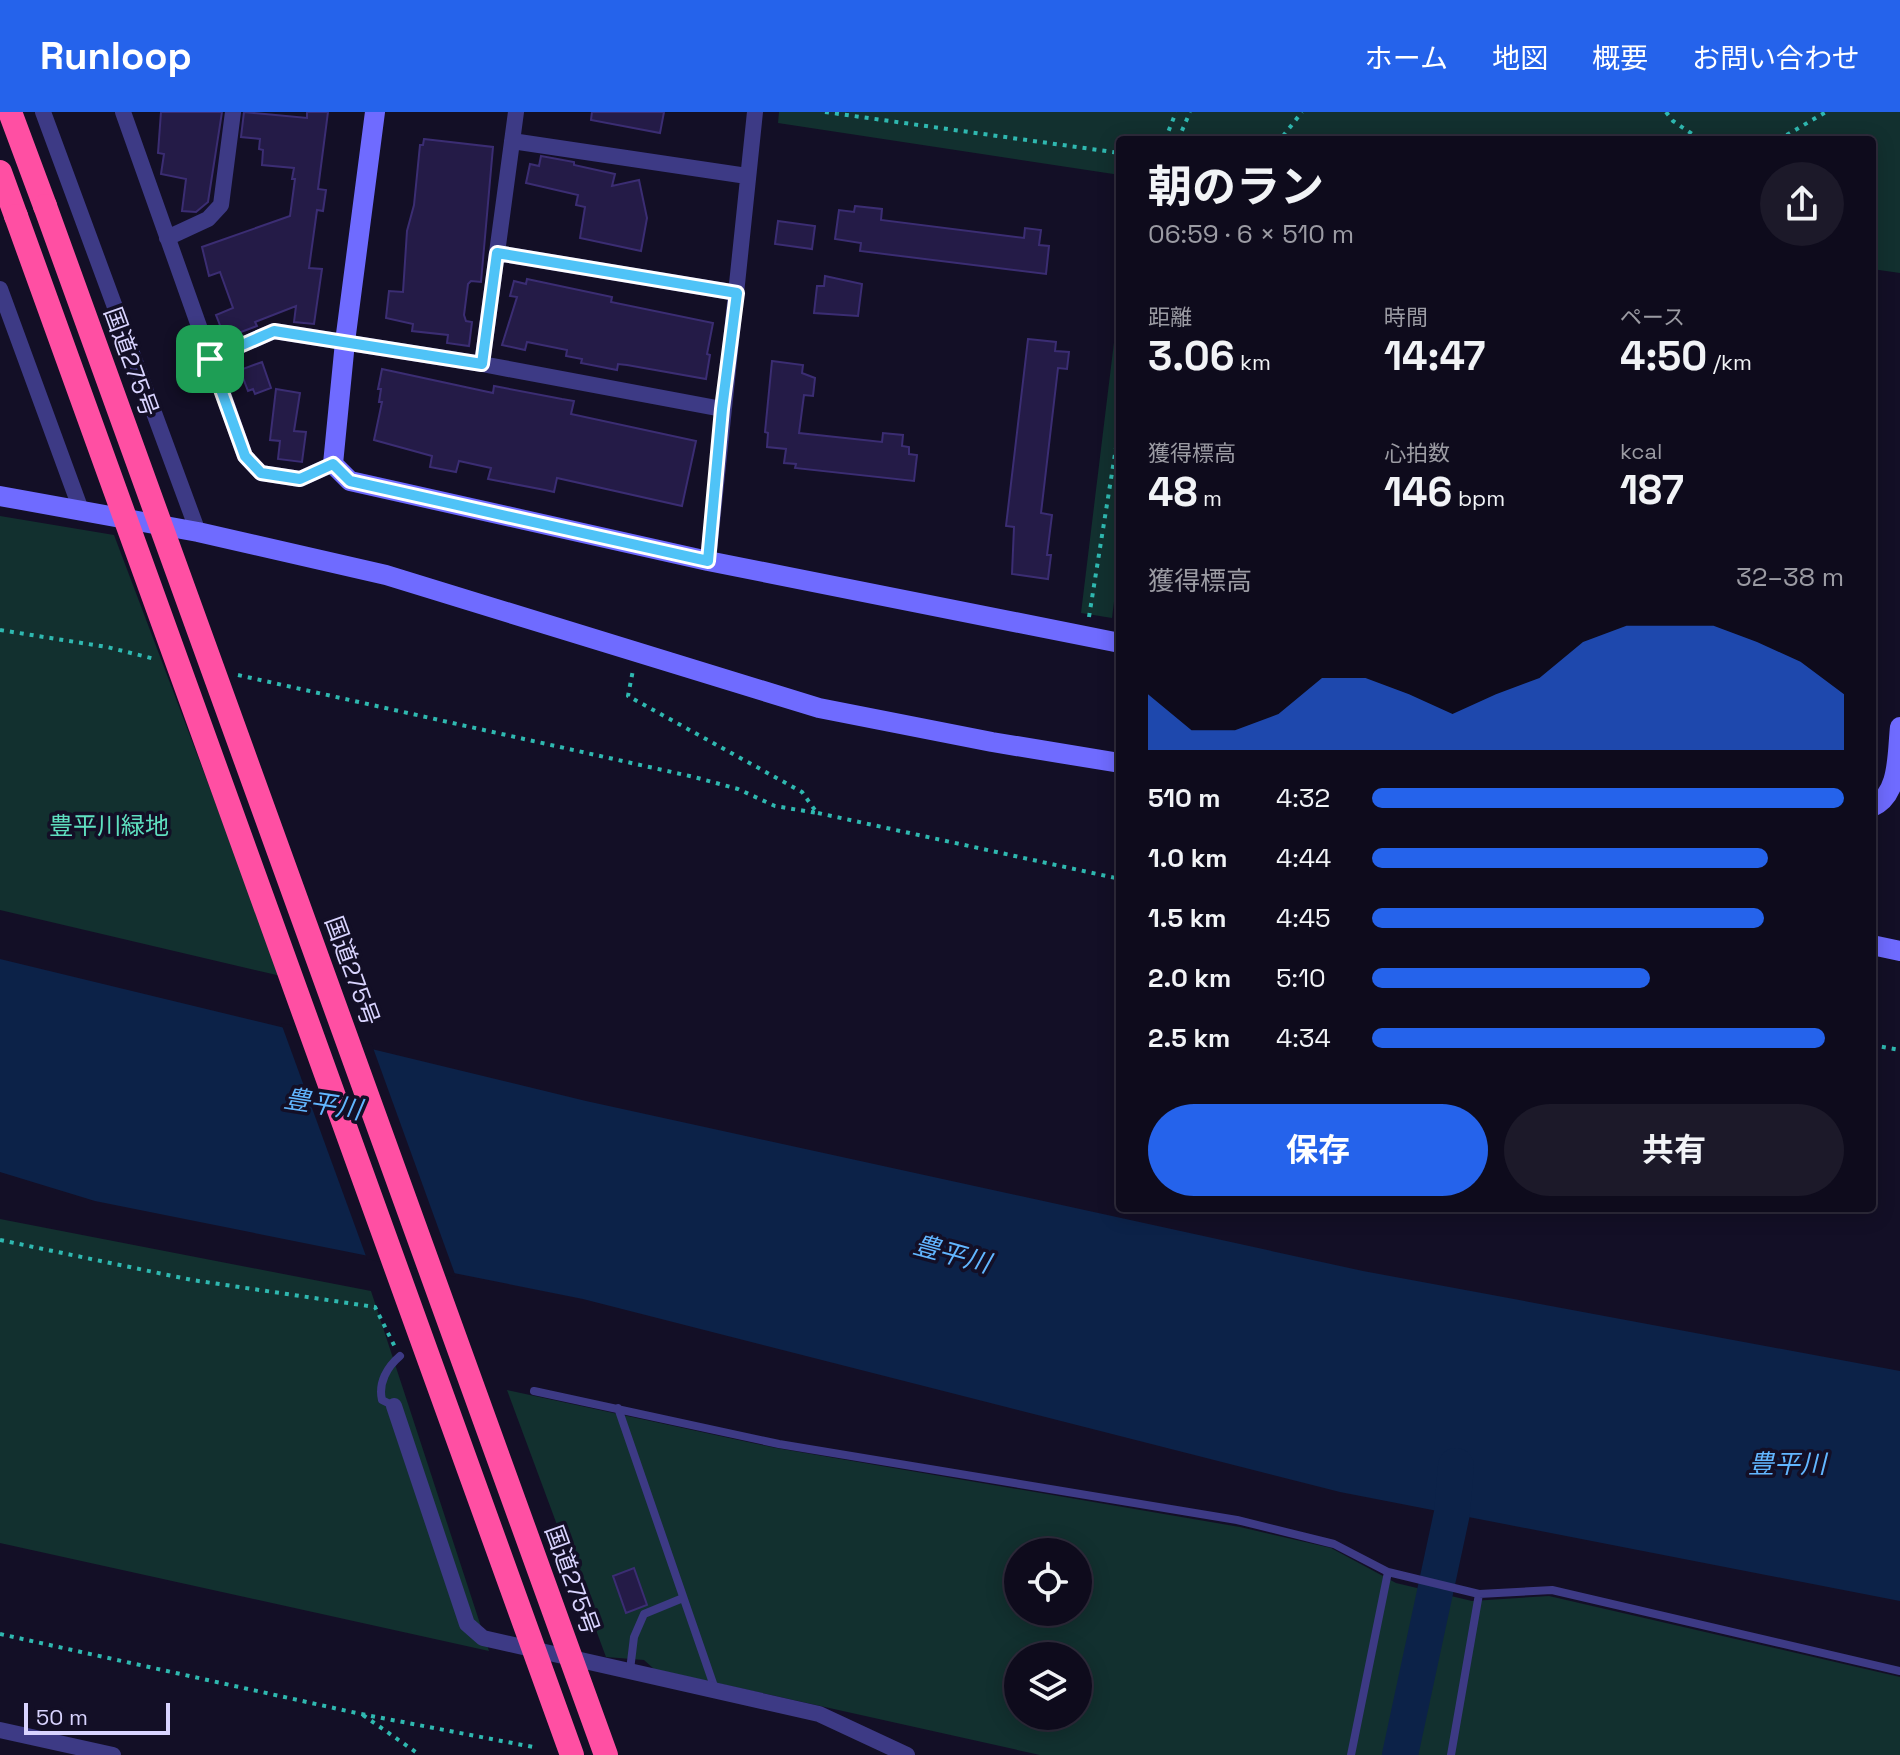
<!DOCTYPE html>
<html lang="ja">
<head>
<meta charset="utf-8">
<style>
	:root { --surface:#0e0b1c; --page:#1c1929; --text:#f1f3f6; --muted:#9b9ba3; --line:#2e2b3b; --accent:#2563eb }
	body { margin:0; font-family:"Space Grotesk","Noto Sans JP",sans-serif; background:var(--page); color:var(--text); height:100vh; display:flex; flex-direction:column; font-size:30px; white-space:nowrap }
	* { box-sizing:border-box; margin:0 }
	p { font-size:26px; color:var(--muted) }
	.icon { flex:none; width:44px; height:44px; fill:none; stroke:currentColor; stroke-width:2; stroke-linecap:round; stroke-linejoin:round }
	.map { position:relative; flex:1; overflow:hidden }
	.panel { position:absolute; left:1116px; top:24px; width:760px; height:1076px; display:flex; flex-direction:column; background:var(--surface); border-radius:8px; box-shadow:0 4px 20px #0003,0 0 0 2px var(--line) }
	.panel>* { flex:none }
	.buttons { position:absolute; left:1004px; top:1426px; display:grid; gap:16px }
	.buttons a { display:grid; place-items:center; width:88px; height:88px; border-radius:50%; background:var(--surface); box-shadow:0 4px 20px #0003,0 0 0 2px var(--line); font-size:40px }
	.scale { position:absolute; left:24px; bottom:20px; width:146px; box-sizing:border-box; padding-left:8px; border:4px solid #d9d4ff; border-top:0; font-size:22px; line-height:28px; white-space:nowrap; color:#d9d4ff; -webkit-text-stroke:6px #130f26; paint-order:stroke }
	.pin { position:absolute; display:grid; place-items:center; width:68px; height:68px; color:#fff; margin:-34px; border-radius:16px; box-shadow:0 4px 12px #0006 }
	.round { display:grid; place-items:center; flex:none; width:84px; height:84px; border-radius:42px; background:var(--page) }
	.headline { display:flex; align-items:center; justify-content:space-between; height:136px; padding:0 32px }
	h1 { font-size:44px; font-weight:700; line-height:60px }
	.stats { display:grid; grid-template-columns:repeat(3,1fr); gap:12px; height:136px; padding:8px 32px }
	.stats div { display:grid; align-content:center }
	.stats b { font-size:40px; font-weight:700 }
	.stats small { font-size:22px; font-weight:400 }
	.stats p { font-size:22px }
	.chart { height:224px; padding:16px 32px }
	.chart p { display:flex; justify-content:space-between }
	.chart svg { width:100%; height:144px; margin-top:8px; fill:var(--accent); opacity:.7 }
	.button { display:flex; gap:16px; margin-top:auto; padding:16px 32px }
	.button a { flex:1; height:92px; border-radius:48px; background:var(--accent); color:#fff; font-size:32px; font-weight:700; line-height:92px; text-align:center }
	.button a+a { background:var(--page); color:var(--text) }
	ul { padding:0 32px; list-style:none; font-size:26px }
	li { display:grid; grid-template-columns:128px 96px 1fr; align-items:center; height:60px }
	li i { height:20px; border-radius:10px; background:var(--accent) }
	header { display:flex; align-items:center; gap:48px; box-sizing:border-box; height:112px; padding:0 40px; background:var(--accent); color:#fff }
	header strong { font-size:38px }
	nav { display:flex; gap:44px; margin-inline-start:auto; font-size:28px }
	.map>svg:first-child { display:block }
	.green { fill:#12302f; fill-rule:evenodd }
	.water { fill:#0c2248 }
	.pier { fill:#130f26 }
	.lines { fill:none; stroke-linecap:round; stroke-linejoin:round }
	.river { stroke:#0c2248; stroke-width:36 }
	.building { fill:#241b47; stroke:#3b2d73; stroke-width:2 }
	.path { stroke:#2fb8b0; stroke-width:4; stroke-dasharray:4 6; stroke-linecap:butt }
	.lane { stroke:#3d3a85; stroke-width:8 }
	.street { stroke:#3d3a85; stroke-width:16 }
	.secondary { stroke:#6f6bff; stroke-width:20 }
	.highway { stroke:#ff4fa3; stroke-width:24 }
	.highway-bridge { stroke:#ff4fa3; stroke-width:24 }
	.route-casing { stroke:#fff; stroke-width:16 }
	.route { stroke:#4fc3f7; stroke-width:10 }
	.labels { text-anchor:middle; stroke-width:7; stroke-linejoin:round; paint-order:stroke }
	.street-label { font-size:24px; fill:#d9d4ff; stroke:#130f26 }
	.park-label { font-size:24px; fill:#5fe0c0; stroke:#130f26 }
	.water-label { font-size:26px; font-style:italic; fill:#62b6ff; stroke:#130f26 }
</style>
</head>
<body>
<header>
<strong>Runloop</strong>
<nav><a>ホーム</a><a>地図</a><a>概要</a><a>お問い合わせ</a></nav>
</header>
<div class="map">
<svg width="1900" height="1643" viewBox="0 0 1900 1643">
	<rect width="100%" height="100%" fill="#130f26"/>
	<path class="green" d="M779 0H1900V161L1872 157V28H1120V63L778 11Z
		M1120 181V441L1112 506 1081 501Z
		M0 404 114 423 281 864 0 798Z
		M0 1107 371 1179 489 1539 0 1431Z
		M507 1278 776 1336 1240 1415 1331 1436 1396 1471 1472 1489 1549 1484 1900 1565V1643H1040L654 1557 644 1548 606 1545ZM1018 1440H1078V1500H1018ZM1018 1544H1078V1604H1018Z"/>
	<path class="water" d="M0 847 586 989 1363 1159 1900 1259V1489L1340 1380 583 1187 95 1089 0 1060Z"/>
	<path class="pier" d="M281 911 372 933 456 1165 367 1147Z"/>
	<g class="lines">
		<path class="river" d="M1400 1643 1452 1401 1456 1354"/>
	</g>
	<path class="building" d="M161 0H222L208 90 196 100 182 99 186 67 161 62 164 42 158 41Z
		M244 0 307 6V0H328L318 77 326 78 323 99 317 98 309 156 322 157 314 212 294 210 296 194 255 210 257 214 225 226 216 203 233 196 220 160 209 164 202 135 290 104 295 67H292L294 56 262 53 263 38 259 37 260 27 241 25Z
		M592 0H664L660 21 591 8Z
		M424 27 493 35 481 170 471 169 468 172 464 203 466 209 472 210 469 234 447 231 448 223 412 219 413 212 386 206 389 179 403 180 407 119 414 93 420 33H423Z
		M541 44 574 50V53L615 62 612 74 639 68 647 106 641 139 580 126 585 95 576 93 578 83 526 71 530 52 539 54Z
		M855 94 882 97 881 108 1024 126 1025 116 1041 118 1039 133 1049 134 1046 162 860 139 861 131 835 127 839 98 854 100Z
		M778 109 815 114 812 137 775 132Z
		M825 164 862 172 858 204 814 201 817 174H824Z
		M527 167 612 185 611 190 713 211 707 242 710 243 706 267 627 253 618 252 617 258 581 251 582 247 566 244 567 238 527 230 525 238 502 233 517 185 510 184 514 169 526 172Z
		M1028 227 1056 230 1055 239 1069 240 1067 257 1058 256 1041 401 1052 403 1047 443H1051L1048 467 1012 462 1014 415 1006 414Z
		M772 249 803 253 802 261 815 266 813 284 804 283 799 321 882 330 883 321 903 323 902 334 909 335V342L917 343 914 369 795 356 796 352 784 351 786 337 767 335 768 321 765 320Z
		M262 250 271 276 255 282 253 277 248 279 240 258Z
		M382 257 493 281 494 274 562 287 574 289 571 302 696 329 682 394 557 366 554 380 545 378 488 367 491 356 459 349 456 360 430 355 432 344 374 328 382 290H379L381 277H378Z
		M276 277 300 281 294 319 306 320 302 350 278 347 280 329 270 328Z
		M634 1456 647 1493 626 1501 613 1464Z"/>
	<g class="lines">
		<path class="path" d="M825 0 1120 41
			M1666 0 1673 9 1701 28
			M1165 28 1176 0
			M1178 28 1190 0
			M1274 28 1283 24 1302 0
			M1778 28 1826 0
			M1089 505 1119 317 1120 282
			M0 518 107 535 155 547
			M238 563 694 665 738 677 775 694 817 701 802 680 628 584 633 558
			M818 701 1120 767
			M1872 933 1900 938
			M0 1128 192 1168 375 1195 395 1235
			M0 1522 361 1602 533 1635
			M363 1603 420 1643"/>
		<path class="lane" d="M534 1279 779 1332 1237 1408 1334 1432 1388 1460
			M394 1294 382 1288C378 1271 387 1255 400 1244
			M618 1296 715 1577
			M1479 1482 1552 1478 1900 1559
			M630 1558 634 1525 644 1502 683 1486
			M1351 1643 1388 1460 1479 1482 1451 1643"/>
		<path class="street" d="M43 0 198 420
			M123 0 245 344 261 361 300 367 333 352
			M512 29 747 64
			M167 126 208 107 221 93 233 0
			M497 141 737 181
			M0 177 81 398
			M210 247 274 219 482 252 722 297
			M482 252 516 0
			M708 449 755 0
			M394 1294 467 1512 483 1526 819 1602 907 1643
			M0 1618 113 1643"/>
		<path class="secondary" d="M375 0 345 230 333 352 350 369 708 449 1120 531
			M0 384 198 420 386 463 819 596 992 630 1120 651
			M1872 695C1900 683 1897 641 1900 615
			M1872 833 1900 839"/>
		<path class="highway" d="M10 0 45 94
			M0 60 16 104"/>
		<path class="highway-bridge" d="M45 94 606 1643
			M16 104 572 1643"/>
	</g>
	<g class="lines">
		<defs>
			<path id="route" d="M497 141 737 181 722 297 708 449 350 369 333 352 300 367 261 361 245 344 210 247 274 219 482 252Z"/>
		</defs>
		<use href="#route" class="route-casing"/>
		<use href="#route" class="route"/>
	</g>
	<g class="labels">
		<g class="street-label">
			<text transform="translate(131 250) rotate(70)" y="8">国道275号</text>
			<text transform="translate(352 859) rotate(70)" y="8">国道275号</text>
			<text transform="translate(572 1468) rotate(70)" y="8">国道275号</text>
		</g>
		<g class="park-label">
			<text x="109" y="722">豊平川緑地</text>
		</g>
		<g class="water-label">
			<text transform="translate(323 992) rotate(9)" y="9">豊平川</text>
			<text transform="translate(952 1142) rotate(15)" y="9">豊平川</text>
			<text x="1787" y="1361">豊平川</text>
		</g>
	</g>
</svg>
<div class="buttons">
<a><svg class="icon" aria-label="locate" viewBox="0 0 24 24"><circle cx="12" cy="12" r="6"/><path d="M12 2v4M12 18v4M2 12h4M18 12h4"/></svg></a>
<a><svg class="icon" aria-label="layers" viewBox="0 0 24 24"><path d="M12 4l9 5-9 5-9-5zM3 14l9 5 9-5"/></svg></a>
</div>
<div class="scale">50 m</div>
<div class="pin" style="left:210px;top:247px;background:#1e9e55"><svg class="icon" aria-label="arrive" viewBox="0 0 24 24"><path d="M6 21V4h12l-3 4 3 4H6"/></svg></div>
<section class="panel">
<div class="headline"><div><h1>朝のラン</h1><p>06:59 · 6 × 510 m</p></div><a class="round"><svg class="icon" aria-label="share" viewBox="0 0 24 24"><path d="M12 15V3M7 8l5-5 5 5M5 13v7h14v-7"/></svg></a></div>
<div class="stats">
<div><p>距離</p><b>3.06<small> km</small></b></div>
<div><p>時間</p><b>14:47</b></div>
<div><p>ペース</p><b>4:50<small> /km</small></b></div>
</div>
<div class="stats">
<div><p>獲得標高</p><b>48<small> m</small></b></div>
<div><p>心拍数</p><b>146<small> bpm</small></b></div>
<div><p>kcal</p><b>187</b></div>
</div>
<div class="chart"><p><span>獲得標高</span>32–38 m</p>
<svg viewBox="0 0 160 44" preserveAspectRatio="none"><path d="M0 44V27L10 38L20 38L30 33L40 22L50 22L60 27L70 33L80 27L90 22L100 11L110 6L120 6L130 6L140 11L150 17L160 27V44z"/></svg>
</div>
<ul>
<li><b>510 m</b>4:32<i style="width:100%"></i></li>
<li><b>1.0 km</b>4:44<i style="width:84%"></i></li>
<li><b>1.5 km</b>4:45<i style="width:83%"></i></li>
<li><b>2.0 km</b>5:10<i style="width:59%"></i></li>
<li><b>2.5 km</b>4:34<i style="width:96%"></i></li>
</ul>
<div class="button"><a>保存</a><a>共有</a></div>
</section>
</div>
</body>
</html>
